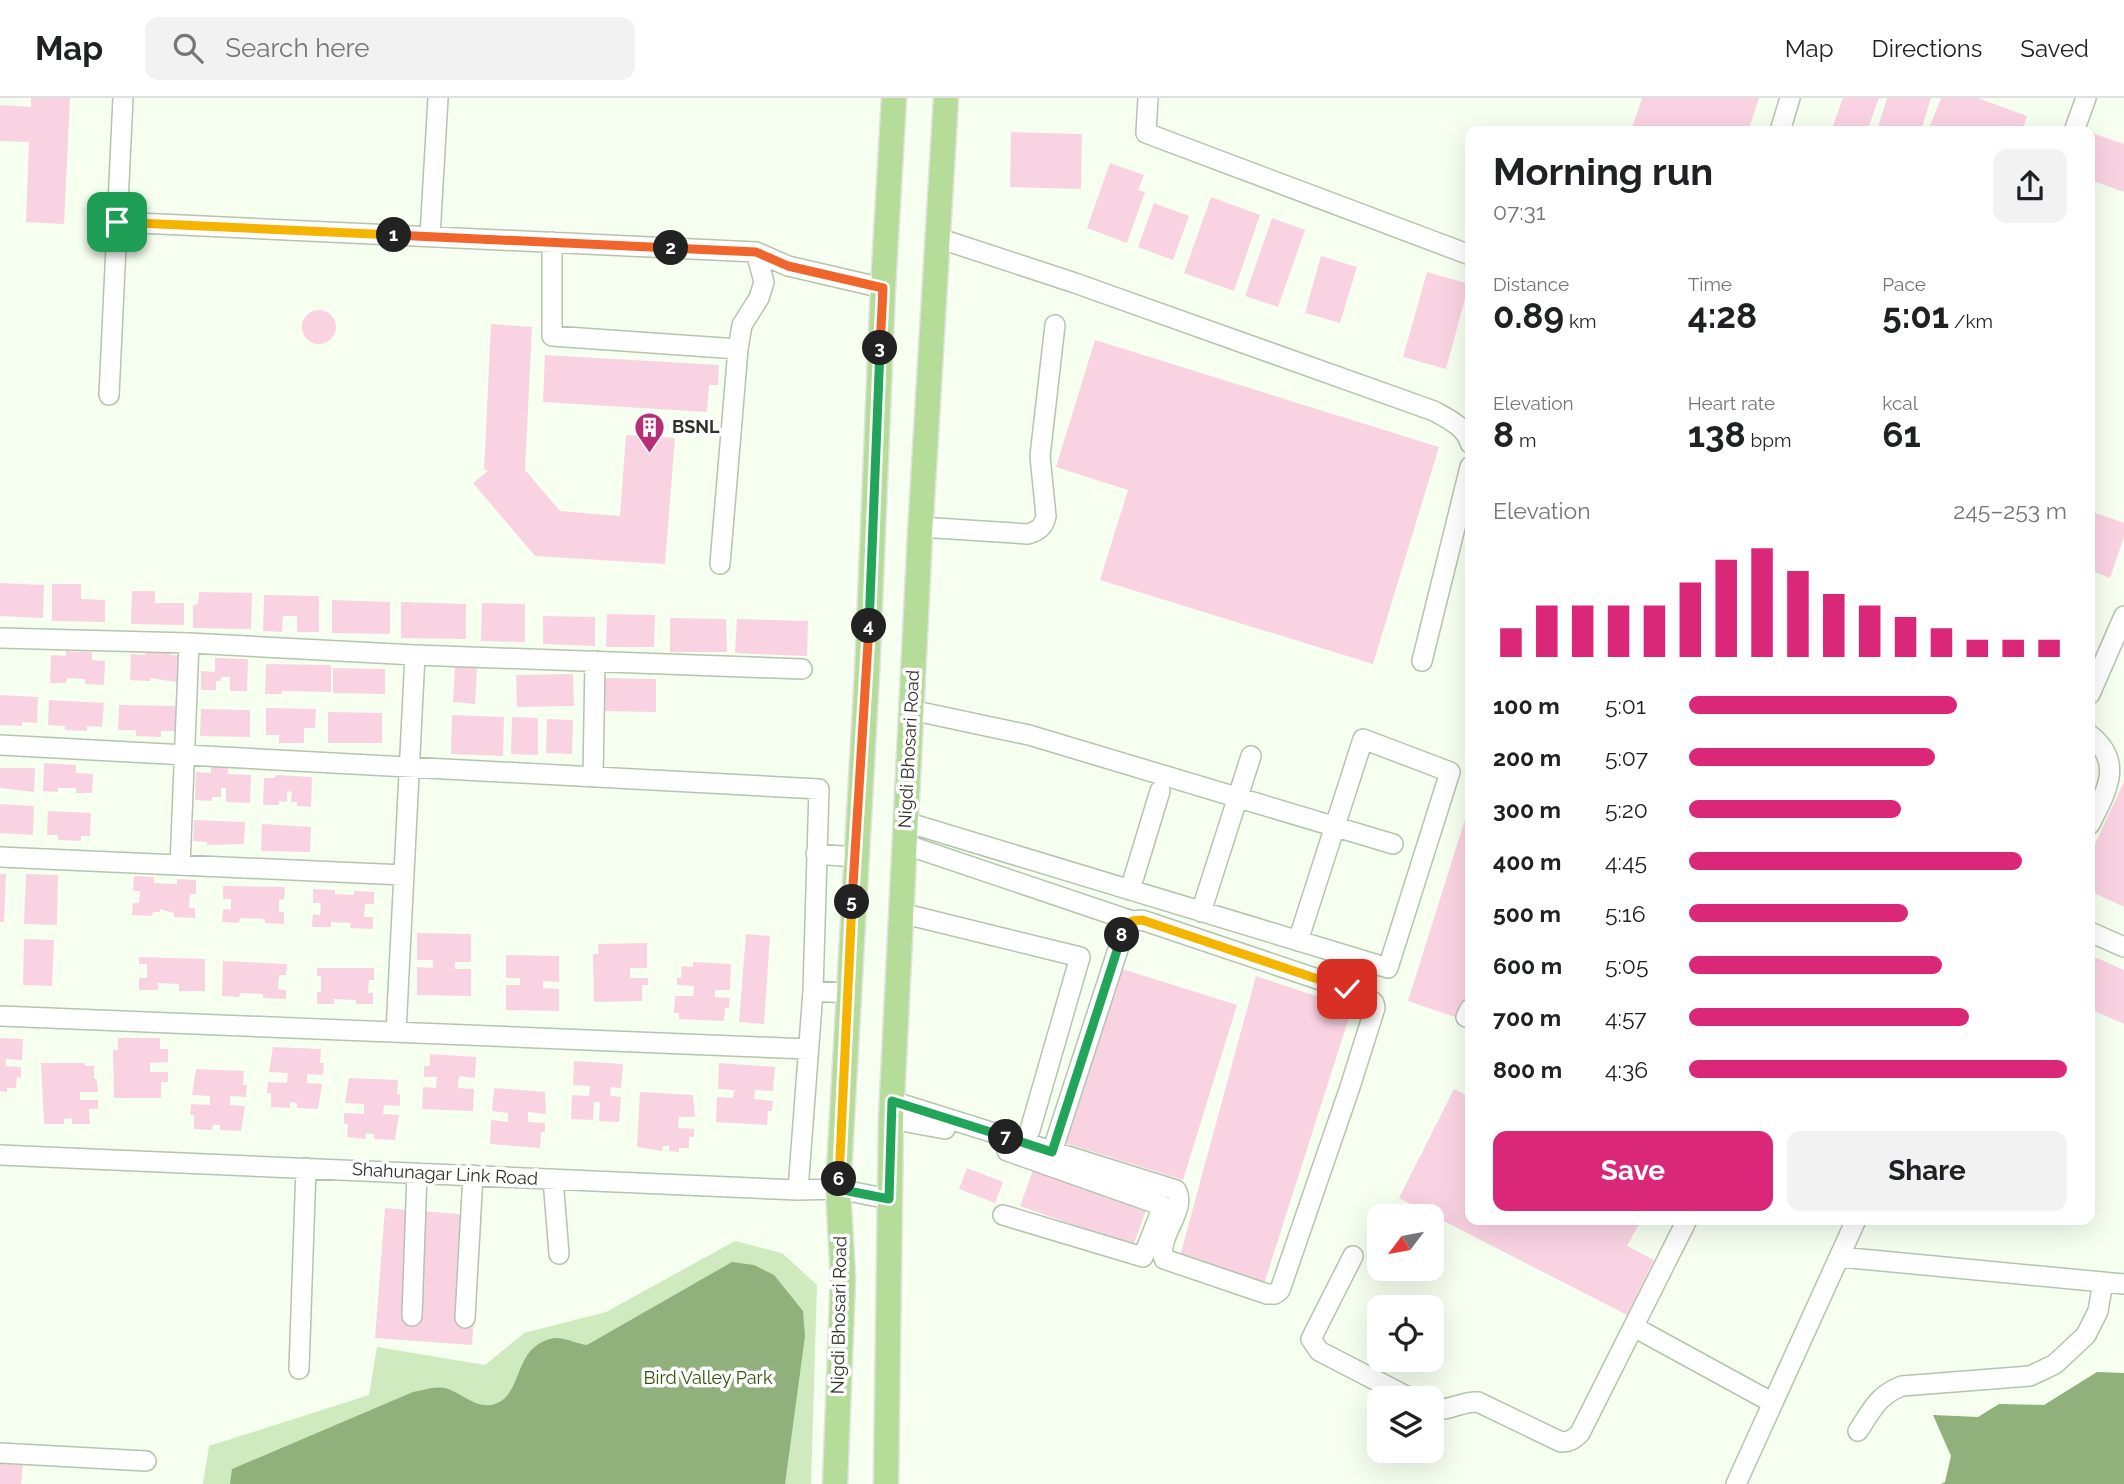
<!DOCTYPE html>
<html lang="en">
<head>
<meta charset="utf-8">
<style>
	:root { --surface:#fff; --page:#f2f2f2; --text:#202124; --muted:#757577; --line:#e0e0e0; --accent:#db2777 }
	body { margin:0; font-family:Raleway,sans-serif; background:var(--page); color:var(--text); height:100vh; display:flex; flex-direction:column; font-size:26px; white-space:nowrap }
	* { box-sizing:border-box; margin:0 }
	p { font-size:23px; color:var(--muted) }
	.icon { flex:none; width:38px; height:38px; fill:none; stroke:currentColor; stroke-width:2; stroke-linecap:round; stroke-linejoin:round }
	.map { position:relative; flex:1; overflow:hidden }
	.side { position:absolute; left:1465px; top:28px; width:630px; height:1099px; display:flex; flex-direction:column; background:var(--surface); border-radius:14px; box-shadow:0 7px 28px #0002 }
	.side>* { flex:none }
	.needle { width:46px; rotate:238deg }
	.buttons { position:absolute; left:1367px; top:1106px; display:grid; gap:14px }
	.buttons a { display:grid; place-items:center; width:77px; height:77px; border-radius:14px; background:var(--surface); box-shadow:0 7px 28px #0002; font-size:35px }
	.pin { position:absolute; display:grid; place-items:center; width:60px; height:60px; color:#fff; margin:-30px; border-radius:14px; box-shadow:0 4px 10px #0006 }
	.km { position:absolute; width:35px; height:35px; margin:-18px; border-radius:50%; background:#222; color:#fff; font-size:19px; line-height:35px; text-align:center }
	.round { display:grid; place-items:center; flex:none; width:74px; height:74px; border-radius:14px; background:var(--page) }
	.summary { display:flex; align-items:center; justify-content:space-between; height:119px; padding:0 28px }
	h1 { font-size:38px; font-weight:700; line-height:52px }
	.stats { display:grid; grid-template-columns:repeat(3,1fr); gap:10px; height:119px; padding:7px 28px }
	.stats div { display:grid; align-content:center }
	.stats b { font-size:35px; font-weight:700 }
	.stats small { font-size:19px; font-weight:400 }
	.stats p { font-size:19px }
	.chart { height:196px; padding:14px 28px }
	.chart p { display:flex; justify-content:space-between }
	.chart svg { width:100%; height:126px; margin-top:7px; stroke:var(--accent); stroke-width:6 }
	.button { display:flex; gap:14px; margin-top:auto; padding:14px 28px }
	.button a { flex:1; height:80px; border-radius:14px; background:var(--accent); color:#fff; font-size:28px; font-weight:700; line-height:80px; text-align:center }
	.button a+a { background:var(--page); color:var(--text) }
	ul { padding:0 28px; list-style:none; font-size:23px }
	li { display:grid; grid-template-columns:112px 84px 1fr; align-items:center; height:52px }
	li i { height:18px; border-radius:9px; background:var(--accent) }
	header { display:flex; align-items:center; gap:42px; box-sizing:border-box; height:98px; padding:0 35px; background:var(--surface); border-bottom:2px solid var(--line) }
	header strong { font-size:33px }
	nav { display:flex; gap:38px; margin-inline-start:auto; font-size:24px }
	.search { width:490px; height:63px; background:var(--page); display:flex; align-items:center; gap:18px; box-sizing:border-box; padding:0 24px; border-radius:14px; color:var(--muted); font-size:26px }
	.map>svg:first-child { display:block }
	.green { fill:#cfeabf }
	.water { fill:#90b07c }
	.building { fill:#fad3e2 }
	.lines { fill:none; stroke-linecap:round; stroke-linejoin:round }
	.minor-casing { stroke:#b5c4ad; stroke-width:22 }
	.major-casing { stroke:#e2e2e1; stroke-width:27 }
	.minor { stroke:#fff; stroke-width:19 }
	.major { stroke:#b6dc9a; stroke-width:24 }
	.split-1-casing { stroke:#fff; stroke-width:14 }
	.split-2-casing { stroke:#fff; stroke-width:14 }
	.split-3-casing { stroke:#fff; stroke-width:14 }
	.split-4-casing { stroke:#fff; stroke-width:14 }
	.split-5-casing { stroke:#fff; stroke-width:14 }
	.split-6-casing { stroke:#fff; stroke-width:14 }
	.split-7-casing { stroke:#fff; stroke-width:14 }
	.split-8-casing { stroke:#fff; stroke-width:14 }
	.split-9-casing { stroke:#fff; stroke-width:14 }
	.split-1 { stroke:#f5b400; stroke-width:9 }
	.split-2 { stroke:#f0652b; stroke-width:9 }
	.split-3 { stroke:#f0652b; stroke-width:9 }
	.split-4 { stroke:#22a559; stroke-width:9 }
	.split-5 { stroke:#f0652b; stroke-width:9 }
	.split-6 { stroke:#f5b400; stroke-width:9 }
	.split-7 { stroke:#22a559; stroke-width:9 }
	.split-8 { stroke:#22a559; stroke-width:9 }
	.split-9 { stroke:#f5b400; stroke-width:9 }
	.labels { text-anchor:middle; stroke-width:7; stroke-linejoin:round; paint-order:stroke }
	.poi-label { font-size:18px; font-weight:bold; fill:#2d3329; stroke:#fff; text-anchor:start }
	.street-label { font-size:18px; fill:#2d3329; stroke:#fff }
	.park-label { font-size:18px; fill:#2e5507; stroke:#fff }
</style>
</head>
<body>
<header>
<strong>Map</strong>
<div class="search"><svg class="icon" aria-label="search" viewBox="0 0 24 24"><circle cx="10" cy="10" r="6"/><path d="M15 15l6 6"/></svg>Search here</div>
<nav><a>Map</a><a>Directions</a><a>Saved</a></nav>
</header>
<div class="map">
<svg width="2124" height="1386" viewBox="0 0 2124 1386">
	<rect width="100%" height="100%" fill="#f6fff0"/>
	<path class="green" d="M735 1143 782 1155 817 1187 811 1386H203L209 1348 369 1297 377 1249 485 1267 524 1235 606 1214Z"/>
	<path class="water" d="M732 1164 754 1167 774 1177 803 1213 805 1238 785 1386H230L232 1371 413 1294C422 1292 436 1288 445 1290 460 1294 475 1310 491 1307 526 1300 510 1247 555 1240 565 1239 577 1246 587 1247Z
		M2097 1274 2124 1275V1386H1941L1945 1384 1951 1358 1933 1317 1978 1319 1999 1306 2044 1307Z"/>
	<path class="building" d="M31 0H70L64 126 26 124 29 44 0 43V7L31 9Z
		M1642 0H1759L1748 33H1631Z
		M1843 0H1879L1867 33H1831Z
		M1887 0H1931L1921 33H1877Z
		M1941 0H1978L2027 18 2022 33H1928Z
		M1011 34 1082 36 1081 91 1010 89Z
		M2092 35 2124 46V94L2090 82V42Z
		M1110 65 1144 77 1138 92 1145 94 1127 145 1087 130Z
		M1211 99 1260 117 1234 193 1184 175Z
		M1154 105 1189 118 1173 162 1138 149Z
		M1272 120 1305 132 1278 209 1245 198Z
		M1321 158 1357 169 1340 225 1305 215Z
		M1427 174 1469 186 1446 271 1403 259Z
		M302 229a17 17 0 1 1 34 0a17 17 0 1 1-34 0Z
		M491 226 532 229 525 372 560 413 620 418 626 337 675 340 665 466 535 458 473 385 489 372H484Z
		M1095 242 1439 349 1373 566 1100 482 1128 392 1056 369Z
		M545 257 719 267 718 287H709L707 314 543 304Z
		M2090 413 2124 425V439L2110 480 2090 472Z
		M0 485 44 487 43 520 0 518Z
		M52 486H81V501L105 502V524L52 523Z
		M132 493H155V505H184V527L131 526Z
		M199 494 252 495 251 531 193 530V507L198 506Z
		M264 497 319 498V534H297V518H283L282 534 263 533Z
		M332 502 390 504V536L332 535Z
		M401 504 466 506V541L401 540Z
		M482 505 525 506V544L481 543Z
		M607 516 655 517 654 549H606Z
		M543 518 595 519V548L543 546Z
		M670 520 726 521 727 554H670Z
		M737 521 808 523 807 558 735 555Z
		M145 552 171 554V557L184 558 183 585 150 580V583L130 582 131 556 145 557Z
		M66 553 92 554V562L105 563 104 587 85 586V581L67 580 66 585H50L51 557 66 558Z
		M215 560 248 561 247 593H230V579H221V583H216V592H201V573L215 574Z
		M266 566 331 567V594L282 593V596H265Z
		M455 568 477 569 475 606 453 604Z
		M333 570 385 571V596L333 595Z
		M573 576 574 608 517 609 516 577Z
		M603 580 656 581V614L602 613Z
		M0 597 38 599 37 625 22 624V628L0 627Z
		M49 602 104 605 102 629 87 628V633L65 632V628L48 627Z
		M119 607 175 608V633H161V639L136 638V632H118Z
		M266 610 316 611 315 630H304V645H279V637H266Z
		M201 611 250 612V639L200 638Z
		M328 614 382 615V645H328Z
		M452 617 504 619 503 658 451 656Z
		M512 619 538 620V657L511 656Z
		M547 621 573 622 572 656 546 655Z
		M44 665 76 667V675L93 676 92 695H76V690H58V694L43 693Z
		M211 665 228 666V676L251 677 250 705 226 704V690H221V699H212V703L195 702 196 674 211 675Z
		M0 670H35L34 694 0 690Z
		M275 677 312 679 311 709 297 708V704H291L292 694 287 693V704L279 703V707H263L264 680H275Z
		M2124 683V809L2090 793V757Z
		M0 706 34 708 33 737 0 735Z
		M48 713 91 715 90 738H81V743L58 742V737H47Z
		M1467 715 1470 716V894L1461 921 1408 903Z
		M194 722 245 724 244 746 207 747V744L193 743Z
		M262 726 311 729 310 754 261 753Z
		M0 776H6L4 824H0Z
		M26 776 58 777 57 827 24 826Z
		M134 778 154 779V785L177 786V781L196 782V796H190L189 810H195V820L174 819V815L160 811V814H153L152 818 132 817 133 805H139L140 793H133Z
		M223 788 285 789 284 802 279 801V814H284V826L265 825V821L240 820 239 825 222 824 223 811 231 812V801H223Z
		M313 791 335 792V796L354 797V793L374 794V806H365L364 819H373V831L350 830 351 825 331 824V829H312L313 816 320 817 321 805H313Z
		M417 835 471 836V864H455V871H471V898L417 897V869L433 870V862H417Z
		M746 836 770 838 764 926 739 924Z
		M24 841 54 842 52 888 23 887Z
		M647 845V870H630V880H648V887H642V903L594 904 593 856H599L598 846Z
		M506 857 559 858V884L543 883V890L559 891V913L506 912V887H520V880H506Z
		M2090 857 2124 872V926L2090 911Z
		M139 859 205 861V893H179V886L158 885V892H139V880H147V866H139Z
		M223 863 287 866 286 877H279L278 891 286 892V901L263 900V896L240 895 239 899 222 898Z
		M693 864 731 866 730 892H715V899L730 900 729 910H725L724 923 679 921V915H674L675 898H693L694 888 677 887V880H681L682 868 693 869Z
		M317 870H374V882H369L368 895H373V906H356V902L334 901V906H317V894H321V878H317Z
		M1119 870 1237 907 1183 1082 1065 1045Z
		M1256 878 1352 910 1264 1186 1180 1158Z
		M0 940 23 941 22 962 6 961V968L21 969V980L17 979 16 990H7V994L0 993Z
		M118 940H160V951H168V964L150 965V974H168V984H161V1000H114L113 952H118Z
		M273 949 321 951 320 965H324L323 977 307 976V985L322 986 318 1011 297 1010V1005L290 1004V1010L271 1009V995H267L268 984 287 985 288 975 269 974Z
		M430 956 476 959 475 980 459 978 458 990 474 991 473 1013 422 1011 423 989 436 990 437 979H424V968H430Z
		M574 963 623 966 621 990 611 989 610 998 621 999 619 1024 599 1023 600 1004H594L593 1022 571 1021 572 997 589 998 590 988 573 987Z
		M41 965H85V968H94V981H97L98 994H80V1002H98V1011H89L90 1026H72V1020L64 1021V1026H44Z
		M719 965 775 969 773 993 755 992 754 1001 773 1003 772 1013H768L767 1027 716 1024 717 999 733 1000 734 992 718 991Z
		M196 971 244 973 243 987H247L246 999 230 998V1007L245 1008 241 1033 220 1032V1027H213L212 1032 194 1031V1017H190L191 1006 210 1007V998L192 997Z
		M349 980 398 982 397 996H400V1008L384 1007 383 1016 399 1017 395 1042 374 1041V1036L366 1035V1041L347 1039 348 1026H344V1015L364 1016V1006L345 1005Z
		M494 990 545 994 546 1016 528 1014V1024L545 1025V1034H541L540 1050 490 1046 491 1022 508 1024V1015L492 1013Z
		M1454 991 1470 999V1122H1641L1627 1148 1654 1162 1627 1217 1399 1100Z
		M640 994 693 997 695 1019H679L678 1030 694 1031V1039H689V1050H679V1054L669 1053V1048H663L662 1053 637 1049Z
		M1035 1066 1148 1107 1133 1148 1020 1108Z
		M967 1070 1003 1084 995 1105 959 1091Z
		M385 1110 482 1118 472 1247 375 1240Z
		M0 1362 23 1363 21 1386H0Z"/>
	<g class="lines">
		<defs>
			<path id="minor" d="M1148 0 1146 35 1470 157
				M1780 33 1790 0
				M2074 33 2086 0
				M117 124 756 154 788 168 883 190
				M430 138 438 0
				M938 140 1075 185 1434 313C1448 321 1466 329 1470 345
				M552 144V238L738 251
				M109 297 123 0
				M920 429 1028 436C1038 433 1044 429 1046 418L1040 358 1055 227
				M720 466 738 251 742 227 759 200 764 184 756 154
				M0 540 189 545 415 557 802 571
				M1422 563 1470 369
				M2090 596 2124 518
				M911 612 1029 637 1393 746
				M2090 637C2124 664 2107 692 2090 726
				M0 647 819 691 813 893 798 1092
				M593 679 595 563
				M906 724C1066 773 1227 821 1388 870L1450 674 1363 641 1298 843
				M904 746 1132 823
				M816 756 855 759
				M0 759 404 777
				M180 767 189 545
				M1130 792 1160 693
				M1201 814 1251 658
				M901 815 1080 859 1030 1032
				M2090 834 2124 849
				M813 893 848 895
				M0 918 808 951
				M1466 919 1470 911
				M396 934 415 557
				M892 1003 1176 1092C1188 1112 1156 1138 1164 1161L1267 1196H1275L1280 1192 1350 989 1375 910 1374 905 1365 897 1142 822 1132 823 1124 833 1052 1054
				M891 1021 945 1031
				M0 1057 798 1092 838 1091 889 1101
				M553 1081 559 1156
				M1003 1117 1143 1159 1163 1108 1007 1053
				M1353 1158 1311 1241 1319 1253 1410 1300
				M1840 1159 2124 1186
				M412 1218 417 1075
				M465 1220 473 1077
				M1634 1229 1773 1305
				M299 1271 306 1070
				M1432 1311C1449 1314 1461 1303 1478 1304L1561 1344C1570 1344 1574 1341 1580 1335L1687 1122
				M1858 1333C1872 1312 1878 1297 1902 1288L2030 1278 2045 1271 2055 1266 2086 1237 2098 1213 2103 1184
				M0 1355 146 1363
				M1736 1386 1856 1122"/>
			<path id="major" d="M835 1386 843 1180 838 1091 867 576 883 190 894 0
				M886 1386 891 1021 920 436 946 0"/>
		</defs>
		<use href="#minor" class="minor-casing"/>
		<use href="#major" class="major-casing"/>
		<use href="#minor" class="minor"/>
		<use href="#major" class="major"/>
	</g>
	<g class="lines">
		<defs>
			<path id="split-1" d="M117 124 394 137"/>
			<path id="split-2" d="M394 137 671 150"/>
			<path id="split-3" d="M671 150 756 154 788 168 883 190 880 250"/>
			<path id="split-4" d="M869 528 880 250"/>
			<path id="split-5" d="M852 804 869 528"/>
			<path id="split-6" d="M839 1081 852 804"/>
			<path id="split-7" d="M839 1081 838 1091 889 1101 892 1003 1006 1039"/>
			<path id="split-8" d="M1006 1039 1052 1054 1122 837"/>
			<path id="split-9" d="M1122 837 1132 823 1142 822 1347 891"/>
		</defs>
		<use href="#split-1" class="split-1-casing"/>
		<use href="#split-2" class="split-2-casing"/>
		<use href="#split-3" class="split-3-casing"/>
		<use href="#split-4" class="split-4-casing"/>
		<use href="#split-5" class="split-5-casing"/>
		<use href="#split-6" class="split-6-casing"/>
		<use href="#split-7" class="split-7-casing"/>
		<use href="#split-8" class="split-8-casing"/>
		<use href="#split-9" class="split-9-casing"/>
		<use href="#split-1" class="split-1"/>
		<use href="#split-2" class="split-2"/>
		<use href="#split-3" class="split-3"/>
		<use href="#split-4" class="split-4"/>
		<use href="#split-5" class="split-5"/>
		<use href="#split-6" class="split-6"/>
		<use href="#split-7" class="split-7"/>
		<use href="#split-8" class="split-8"/>
		<use href="#split-9" class="split-9"/>
	</g>
	<defs>
		<symbol id="building-pin" viewBox="-11 -11 22 30"><path d="M0 17L-7.5 6A9.5 9.5 0 1 1 7.5 6Z" fill="#b42f76" stroke="#fff"/><path d="M-4-6H4V6H1V3H-1V6H-4ZM-2.5-4.3h1.7v1.8h-1.7ZM.8-4.3h1.7v1.8H.8ZM-2.5-1h1.7V.8h-1.7ZM.8-1h1.7V.8H.8Z" fill="#fff"/></symbol>
	</defs>
	<g fill-rule="evenodd">
		<use href="#building-pin" x="632" y="312" width="35" height="47"/>
	</g>
	<g class="labels">
		<g class="poi-label">
			<text x="672" y="335">BSNL</text>
		</g>
		<g class="street-label">
			<text transform="translate(909 651) rotate(-87)" y="6">Nigdi Bhosari Road</text>
			<text transform="translate(445 1076) rotate(3)" y="6">Shahunagar Link Road</text>
			<text transform="translate(839 1217) rotate(-89)" y="6">Nigdi Bhosari Road</text>
		</g>
		<g class="park-label">
			<text x="708" y="1286">Bird Valley Park</text>
		</g>
	</g>
</svg>
<div class="buttons">
<a><svg class="needle" viewBox="-14 -14 28 28"><path d="M0-13l5 13h-10z" fill="#e53935"/><path d="M0 13l5-13h-10z" fill="#757577"/></svg></a>
<a><svg class="icon" aria-label="locate" viewBox="0 0 24 24"><circle cx="12" cy="12" r="6"/><path d="M12 2v4M12 18v4M2 12h4M18 12h4"/></svg></a>
<a><svg class="icon" aria-label="layers" viewBox="0 0 24 24"><path d="M12 4l9 5-9 5-9-5zM3 14l9 5 9-5"/></svg></a>
</div>
<div class="pin" style="left:117px;top:124px;background:#1e9e55"><svg class="icon" aria-label="arrive" viewBox="0 0 24 24"><path d="M6 21V4h12l-3 4 3 4H6"/></svg></div>
<div class="pin" style="left:1347px;top:891px;background:#d93025"><svg class="icon" aria-label="check" viewBox="0 0 24 24"><path d="M5 12l5 5 9-10"/></svg></div>
<b class="km" style="left:394px;top:137px">1</b>
<b class="km" style="left:671px;top:150px">2</b>
<b class="km" style="left:880px;top:250px">3</b>
<b class="km" style="left:869px;top:528px">4</b>
<b class="km" style="left:852px;top:804px">5</b>
<b class="km" style="left:839px;top:1081px">6</b>
<b class="km" style="left:1006px;top:1039px">7</b>
<b class="km" style="left:1122px;top:837px">8</b>
<section class="side">
<div class="summary"><div><h1>Morning run</h1><p>07:31</p></div><a class="round"><svg class="icon" aria-label="share" viewBox="0 0 24 24"><path d="M12 15V3M7 8l5-5 5 5M5 13v7h14v-7"/></svg></a></div>
<div class="stats">
<div><p>Distance</p><b>0.89<small> km</small></b></div>
<div><p>Time</p><b>4:28</b></div>
<div><p>Pace</p><b>5:01<small> /km</small></b></div>
</div>
<div class="stats">
<div><p>Elevation</p><b>8<small> m</small></b></div>
<div><p>Heart rate</p><b>138<small> bpm</small></b></div>
<div><p>kcal</p><b>61</b></div>
</div>
<div class="chart"><p><span>Elevation</span>245–253 m</p>
<svg viewBox="0 0 160 44" preserveAspectRatio="none"><path d="M5 44V34M15 44V26M25 44V26M35 44V26M45 44V26M55 44V18M65 44V10M75 44V6M85 44V14M95 44V22M105 44V26M115 44V30M125 44V34M135 44V38M145 44V38M155 44V38"/></svg>
</div>
<ul>
<li><b>100 m</b>5:01<i style="width:71%"></i></li>
<li><b>200 m</b>5:07<i style="width:65%"></i></li>
<li><b>300 m</b>5:20<i style="width:56%"></i></li>
<li><b>400 m</b>4:45<i style="width:88%"></i></li>
<li><b>500 m</b>5:16<i style="width:58%"></i></li>
<li><b>600 m</b>5:05<i style="width:67%"></i></li>
<li><b>700 m</b>4:57<i style="width:74%"></i></li>
<li><b>800 m</b>4:36<i style="width:100%"></i></li>
</ul>
<div class="button"><a>Save</a><a>Share</a></div>
</section>
</div>
</body>
</html>
